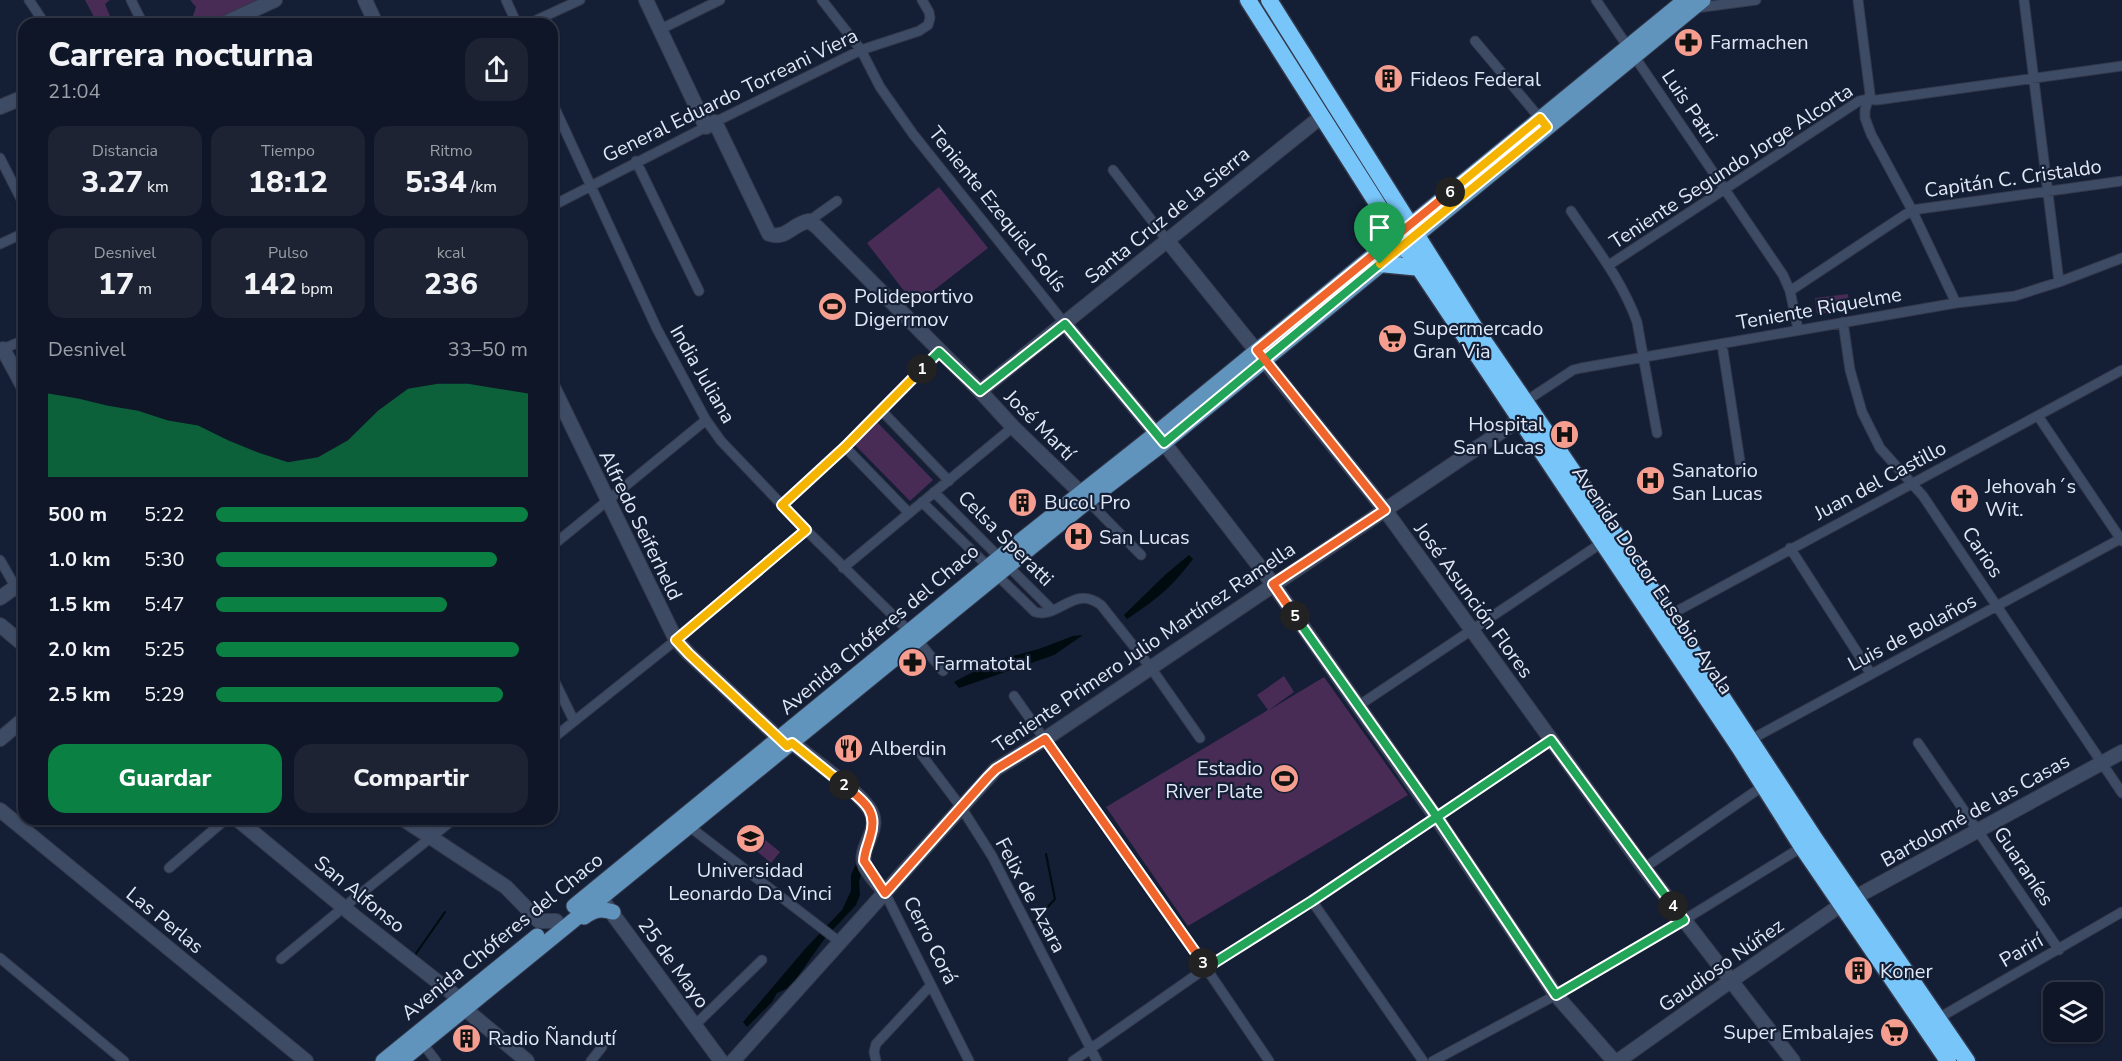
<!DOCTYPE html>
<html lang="es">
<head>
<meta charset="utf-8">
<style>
	:root { --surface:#0f1627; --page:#1d2333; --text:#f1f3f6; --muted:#9b9fa7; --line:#2f3544; --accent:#0b8043 }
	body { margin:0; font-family:"Nunito Sans",sans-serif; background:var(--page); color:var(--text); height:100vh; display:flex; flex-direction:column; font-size:22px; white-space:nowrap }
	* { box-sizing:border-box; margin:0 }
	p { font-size:20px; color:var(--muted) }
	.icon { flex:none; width:33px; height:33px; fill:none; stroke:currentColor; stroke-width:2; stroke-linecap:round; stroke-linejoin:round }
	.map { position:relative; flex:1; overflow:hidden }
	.sheet { position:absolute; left:18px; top:18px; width:540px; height:807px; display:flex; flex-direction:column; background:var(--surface); border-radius:18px; box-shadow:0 2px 4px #0004,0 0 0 2px var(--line) }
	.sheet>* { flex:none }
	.controls { position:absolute; left:2043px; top:982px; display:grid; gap:12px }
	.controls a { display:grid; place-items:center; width:60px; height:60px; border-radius:12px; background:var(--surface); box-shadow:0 2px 4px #0004,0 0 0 2px var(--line); font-size:30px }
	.pin { position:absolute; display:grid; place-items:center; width:51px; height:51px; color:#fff; margin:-62px -26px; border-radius:50% 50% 50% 0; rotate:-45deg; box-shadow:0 0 6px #0007 }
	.pin .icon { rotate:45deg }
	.km { position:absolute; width:30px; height:30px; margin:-15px; border-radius:50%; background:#222; color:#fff; font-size:16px; line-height:30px; text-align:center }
	.round { display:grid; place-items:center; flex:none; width:63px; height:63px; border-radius:18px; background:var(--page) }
	.headline { display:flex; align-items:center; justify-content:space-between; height:102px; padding:0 30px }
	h1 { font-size:33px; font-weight:800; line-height:45px }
	.stats { display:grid; grid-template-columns:repeat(3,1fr); gap:9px; height:102px; padding:6px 30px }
	.stats div { display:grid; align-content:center; border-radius:15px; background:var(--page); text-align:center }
	.stats b { font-size:30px; font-weight:800 }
	.stats small { font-size:16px; font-weight:400 }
	.stats p { font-size:16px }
	.chart { height:168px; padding:12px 30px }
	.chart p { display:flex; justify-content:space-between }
	.chart svg { width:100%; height:108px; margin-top:6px; fill:var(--accent); opacity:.7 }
	.button { display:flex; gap:12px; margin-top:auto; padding:12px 30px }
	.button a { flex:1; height:69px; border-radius:18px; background:var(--accent); color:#fff; font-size:24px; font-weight:800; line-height:69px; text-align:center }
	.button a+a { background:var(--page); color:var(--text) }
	ul { padding:0 30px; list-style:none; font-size:20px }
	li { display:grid; grid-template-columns:96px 72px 1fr; align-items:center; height:45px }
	li i { height:15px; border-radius:8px; background:var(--accent) }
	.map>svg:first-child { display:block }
	.green { fill:#482c56 }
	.water { fill:#000b0f }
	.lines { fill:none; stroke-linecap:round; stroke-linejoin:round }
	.stream { stroke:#000b0f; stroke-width:2 }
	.street-casing { stroke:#33384b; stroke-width:11 }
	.secondary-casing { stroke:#33384b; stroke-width:16 }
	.primary-casing { stroke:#33384b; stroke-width:17 }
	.highway-casing { stroke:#33384b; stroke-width:19 }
	.street { stroke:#3e4b64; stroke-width:9 }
	.secondary { stroke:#3e4b64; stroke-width:14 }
	.primary { stroke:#6194bd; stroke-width:15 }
	.highway { stroke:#78c5f9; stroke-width:16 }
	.split-1-casing { stroke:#fff; stroke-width:12 }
	.split-2-casing { stroke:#fff; stroke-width:12 }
	.split-3-casing { stroke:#fff; stroke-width:12 }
	.split-4-casing { stroke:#fff; stroke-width:12 }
	.split-5-casing { stroke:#fff; stroke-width:12 }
	.split-6-casing { stroke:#fff; stroke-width:12 }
	.split-7-casing { stroke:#fff; stroke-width:12 }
	.split-1 { stroke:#22a559; stroke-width:8 }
	.split-2 { stroke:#f5b400; stroke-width:8 }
	.split-3 { stroke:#f0652b; stroke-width:8 }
	.split-4 { stroke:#22a559; stroke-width:8 }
	.split-5 { stroke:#22a559; stroke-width:8 }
	.split-6 { stroke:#f0652b; stroke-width:8 }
	.split-7 { stroke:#f5b400; stroke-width:8 }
	.labels { text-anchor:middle; stroke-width:4.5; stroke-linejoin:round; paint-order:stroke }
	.poi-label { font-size:20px; fill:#e0e8f7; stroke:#141e34; text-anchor:start }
	.street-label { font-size:20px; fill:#e0e8f7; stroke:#141e34 }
</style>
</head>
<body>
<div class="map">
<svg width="2122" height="1061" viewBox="0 0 2122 1061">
	<rect width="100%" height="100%" fill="#141e34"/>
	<path class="green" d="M85 0H110L105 4 110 16 106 22 103 23 95 19Z
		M190 0H270L231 24H190L196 7Z
		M939 187 988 248 915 305 867 243Z
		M1848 294 1850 310 1817 314 1815 298Z
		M878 423 933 480 910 501 855 445Z
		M1284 676 1294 692 1269 710 1324 677 1408 795 1188 926 1106 807 1268 710 1257 695Z
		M757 833 780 852 771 863 748 844Z"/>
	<path class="water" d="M1189 555 1193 559C1172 587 1156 600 1127 619L1124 615 1165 575Z
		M1083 635 1054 655 959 688 954 682 994 661 1039 649 1073 636Z
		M856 864 862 873 859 881 860 895 856 905 825 938 796 979 786 989 777 993 772 1002 747 1027 743 1022 805 949 842 910 851 891V875Z"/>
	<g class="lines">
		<path class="stream" d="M1034 922 1055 899 1046 854
			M415 955 445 912"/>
		<defs>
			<path id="street" d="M29 0 45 24
				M131 0 143 24
				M506 0 517 24
				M822 0 861 50 880 87 913 134 1065 324
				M1596 0 1783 275 1790 291 1798 329
				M1858 0 1870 94 1865 110V118L1871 134 1912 210 1956 303
				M2024 0 2059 282
				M1696 8 1756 0
				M528 24 580 0
				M659 30 720 0
				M1475 41 1543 122
				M552 102 657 329 706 420 721 441 806 530 915 637 943 671
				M715 122 861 50 919 31 928 25 930 18 929 12 922 0
				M0 158 24 205
				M636 161 699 291
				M1113 170 1166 239
				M552 206 706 127
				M1571 211C1595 247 1622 280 1637 322L1657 433
				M809 221 837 201
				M0 244 24 233
				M1609 265 1859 101 1868 99 1877 100 2122 66
				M1790 291 1912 210 2122 181
				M1843 322 1850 370 1862 412 1880 448 1923 496 2122 793
				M1722 344 1741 468
				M3 349 24 340
				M1526 401 1573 370 1581 368 1956 303 2015 296 2059 282 2122 258
				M881 410 949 481
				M2038 416 2122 541
				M845 447 909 513
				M934 492 1052 610
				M1088 501 1141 555
				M922 502 1035 612C1059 619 1074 584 1101 605L1151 668 1200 738
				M782 505 845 447 940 352
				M552 546 706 420
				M1790 548 1871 674
				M0 560 15 586
				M843 568 1013 427
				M1666 617 2122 370
				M552 676 574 721
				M1014 696 1206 968 1269 1061
				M1358 706 1606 540
				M552 739 676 640 806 530
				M1750 740 2122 538
				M1918 743 2059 950
				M921 754 961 807 992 856 1097 1061
				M686 824 841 943
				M430 838 432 819
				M169 868 226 819
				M1644 868 1763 786
				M885 893 969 1061
				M1312 901 1423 1061
				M0 958 124 1061
				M281 959 344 907 454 819
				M1937 1019 2122 912
				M695 1025 762 960
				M423 1044 436 1061
				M591 1061 602 1047
				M876 1061 874 1052 876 1044 931 985
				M1073 1061 1206 968 1312 901 1551 740
				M1433 1061 1556 995 1684 920 1802 847"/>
			<path id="secondary" d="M365 0 376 24
				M646 0 706 127 715 122 769 234C786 240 792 224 809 221L817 227 980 391 1013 427 1087 499
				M223 24 275 0
				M0 107 24 97
				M1166 239 1385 510 1644 868 1793 1061
				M1065 324 1164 443 1273 584 1436 817 1556 995 1614 1061
				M0 350 3 349 24 388
				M552 385 676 640 689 654 786 745
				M980 391 1322 116
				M0 598 24 581
				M0 625 24 645
				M786 737C804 755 864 793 872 814 879 831 860 847 864 863 867 874 879 884 885 893
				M0 739 24 719
				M0 810 306 1061
				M237 819 354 916 452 993 459 999 465 1009 527 1061
				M403 819 506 887 539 921H556
				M606 905 721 1061
				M733 1061 996 769 1045 739 1520 419
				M1618 1061 1732 980 1841 905 2122 752"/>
			<path id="primary" d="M574 906 1000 557 1155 434 1685 0
				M584 917C594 910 600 908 613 912
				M383 1061 537 936
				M401 1061 1088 501 1164 443 1703 0"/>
			<path id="highway" d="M1248 0 1397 235 1739 747 1802 847 1948 1061
				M1269 0 1477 331 1615 533 1815 839 1967 1061
				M1380 264 1421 268"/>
		</defs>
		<use href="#street" class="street-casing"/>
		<use href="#secondary" class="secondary-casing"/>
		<use href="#primary" class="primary-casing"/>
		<use href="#highway" class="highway-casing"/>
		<use href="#street" class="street"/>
		<use href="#secondary" class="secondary"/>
		<use href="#primary" class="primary"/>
		<use href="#highway" class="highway"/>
	</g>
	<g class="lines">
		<defs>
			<path id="split-1" d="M922 369 939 352 980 391 1065 324 1164 443 1380 264"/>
			<path id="split-2" d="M844 785 792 743 787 746 689 654 676 640 806 530 782 505 845 447 922 369"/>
			<path id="split-3" d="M844 785C863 801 879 810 870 837 868 845 864 853 864 861L885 893 988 777 996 769 1045 739 1203 963"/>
			<path id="split-4" d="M1203 963 1206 968 1312 901 1551 740 1673 906"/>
			<path id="split-5" d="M1295 616 1437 817 1556 995 1684 920 1673 906"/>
			<path id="split-6" d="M1295 616 1273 584 1385 510 1257 350 1450 192"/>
			<path id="split-7" d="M1380 264 1547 127 1540 118 1450 192"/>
		</defs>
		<use href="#split-1" class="split-1-casing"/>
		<use href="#split-2" class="split-2-casing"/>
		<use href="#split-3" class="split-3-casing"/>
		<use href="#split-4" class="split-4-casing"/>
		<use href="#split-5" class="split-5-casing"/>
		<use href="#split-6" class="split-6-casing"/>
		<use href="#split-7" class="split-7-casing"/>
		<use href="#split-1" class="split-1"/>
		<use href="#split-2" class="split-2"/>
		<use href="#split-3" class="split-3"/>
		<use href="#split-4" class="split-4"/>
		<use href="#split-5" class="split-5"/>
		<use href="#split-6" class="split-6"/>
		<use href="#split-7" class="split-7"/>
	</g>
	<defs>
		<symbol id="pharmacy-disc" viewBox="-11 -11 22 22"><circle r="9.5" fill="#f59d8f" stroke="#141e34"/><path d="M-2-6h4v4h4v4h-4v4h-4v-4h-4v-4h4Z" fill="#111"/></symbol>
		<symbol id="building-disc" viewBox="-11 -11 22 22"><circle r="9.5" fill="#f59d8f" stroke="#141e34"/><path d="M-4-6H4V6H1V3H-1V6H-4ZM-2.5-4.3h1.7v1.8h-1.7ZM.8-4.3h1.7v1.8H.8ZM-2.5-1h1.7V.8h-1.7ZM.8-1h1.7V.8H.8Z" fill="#111"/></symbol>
		<symbol id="stadium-disc" viewBox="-11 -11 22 22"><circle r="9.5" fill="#f59d8f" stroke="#141e34"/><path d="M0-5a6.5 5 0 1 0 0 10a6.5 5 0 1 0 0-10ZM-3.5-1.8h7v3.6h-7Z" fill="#111"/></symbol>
		<symbol id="supermarket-disc" viewBox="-11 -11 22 22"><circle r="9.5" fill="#f59d8f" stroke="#141e34"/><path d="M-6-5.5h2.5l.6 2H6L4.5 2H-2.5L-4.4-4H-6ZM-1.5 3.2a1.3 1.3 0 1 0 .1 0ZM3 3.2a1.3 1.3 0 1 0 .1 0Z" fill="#111"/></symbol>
		<symbol id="hospital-disc" viewBox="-11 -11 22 22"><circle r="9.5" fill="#f59d8f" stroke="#141e34"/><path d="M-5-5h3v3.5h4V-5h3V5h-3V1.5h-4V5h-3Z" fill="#111"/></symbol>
		<symbol id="church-disc" viewBox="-11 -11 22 22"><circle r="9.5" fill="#f59d8f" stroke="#141e34"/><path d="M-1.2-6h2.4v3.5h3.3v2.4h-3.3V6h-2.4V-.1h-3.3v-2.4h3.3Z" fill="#111"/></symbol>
		<symbol id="restaurant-disc" viewBox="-11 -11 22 22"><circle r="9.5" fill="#f59d8f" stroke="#141e34"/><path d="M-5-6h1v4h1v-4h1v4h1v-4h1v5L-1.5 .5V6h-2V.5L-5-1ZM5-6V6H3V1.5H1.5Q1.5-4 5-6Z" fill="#111"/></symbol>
		<symbol id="school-disc" viewBox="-11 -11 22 22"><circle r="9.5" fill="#f59d8f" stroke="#141e34"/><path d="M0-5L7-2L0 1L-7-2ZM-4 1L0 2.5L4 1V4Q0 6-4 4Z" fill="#111"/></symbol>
	</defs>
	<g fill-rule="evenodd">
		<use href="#pharmacy-disc" x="1672" y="26" width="33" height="33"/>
		<use href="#building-disc" x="1372" y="62" width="33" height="33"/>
		<use href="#stadium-disc" x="816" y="290" width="33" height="33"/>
		<use href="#supermarket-disc" x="1376" y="322" width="33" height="33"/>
		<use href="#hospital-disc" x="1548" y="418" width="33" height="33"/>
		<use href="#hospital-disc" x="1634" y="464" width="33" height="33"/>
		<use href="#church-disc" x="1948" y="482" width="33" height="33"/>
		<use href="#building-disc" x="1006" y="486" width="33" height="33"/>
		<use href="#hospital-disc" x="1062" y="520" width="33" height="33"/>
		<use href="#pharmacy-disc" x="896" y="646" width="33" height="33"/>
		<use href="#restaurant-disc" x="832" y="732" width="33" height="33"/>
		<use href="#stadium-disc" x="1268" y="762" width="33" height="33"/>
		<use href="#school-disc" x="734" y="822" width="33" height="33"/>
		<use href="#building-disc" x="1842" y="954" width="33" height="33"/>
		<use href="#supermarket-disc" x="1878" y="1016" width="33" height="33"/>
		<use href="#building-disc" x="450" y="1022" width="33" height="33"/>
	</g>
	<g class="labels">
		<g class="poi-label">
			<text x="1710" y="49">Farmachen</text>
			<text x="1410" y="86">Fideos Federal</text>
			<text x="854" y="303">Polideportivo<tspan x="854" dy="23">Digerrmov</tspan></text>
			<text x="1413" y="335">Supermercado<tspan x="1413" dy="23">Gran Via</tspan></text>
			<text x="1544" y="431" text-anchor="end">Hospital<tspan x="1544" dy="23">San Lucas</tspan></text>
			<text x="1672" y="477">Sanatorio<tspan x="1672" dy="23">San Lucas</tspan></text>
			<text x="1985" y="493">Jehovah´s<tspan x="1985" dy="23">Wit.</tspan></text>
			<text x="1044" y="509">Bucol Pro</text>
			<text x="1099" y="544">San Lucas</text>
			<text x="934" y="670">Farmatotal</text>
			<text x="869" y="755">Alberdin</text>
			<text x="1263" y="775" text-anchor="end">Estadio<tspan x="1263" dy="23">River Plate</tspan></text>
			<text x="750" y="877" text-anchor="middle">Universidad<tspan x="750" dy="23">Leonardo Da Vinci</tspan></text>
			<text x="1880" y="978">Koner</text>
			<text x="1874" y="1039" text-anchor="end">Super Embalajes</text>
			<text x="488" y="1045">Radio Ñandutí</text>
		</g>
		<g class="street-label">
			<text transform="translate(730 95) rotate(-26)" y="7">General Eduardo Torreani Viera</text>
			<text transform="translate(1690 106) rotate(56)" y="7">Luis Patri</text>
			<text transform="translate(1731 166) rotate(-33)" y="7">Teniente Segundo Jorge Alcorta</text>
			<text transform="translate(2013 178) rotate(-8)" y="7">Capitán C. Cristaldo</text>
			<text transform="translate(998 209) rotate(51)" y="7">Teniente Ezequiel Solís</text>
			<text transform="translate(1167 215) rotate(-39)" y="7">Santa Cruz de la Sierra</text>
			<text transform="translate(1819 308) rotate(-10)" y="7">Teniente Riquelme</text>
			<text transform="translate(703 374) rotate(60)" y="7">India Juliana</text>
			<text transform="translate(1040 425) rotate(45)" y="7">José Martí</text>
			<text transform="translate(1880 480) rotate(-28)" y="7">Juan del Castillo</text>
			<text transform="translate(641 525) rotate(64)" y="7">Alfredo Seiferheld</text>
			<text transform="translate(1006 538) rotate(45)" y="7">Celsa Speratti</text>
			<text transform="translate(1983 552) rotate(56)" y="7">Carios</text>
			<text transform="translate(1653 580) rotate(56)" y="7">Avenida Doctor Eusebio Ayala</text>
			<text transform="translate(1474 600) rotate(54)" y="7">José Asunción Flores</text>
			<text transform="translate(879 629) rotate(-40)" y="7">Avenida Chóferes del Chaco</text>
			<text transform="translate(1912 632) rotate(-28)" y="7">Luis de Bolaños</text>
			<text transform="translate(1144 647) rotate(-34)" y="7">Teniente Primero Julio Martínez Ramella</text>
			<text transform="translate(1975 810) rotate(-29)" y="7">Bartolomé de las Casas</text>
			<text transform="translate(2024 866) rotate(56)" y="7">Guaraníes</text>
			<text transform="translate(360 894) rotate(39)" y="7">San Alfonso</text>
			<text transform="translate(1031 895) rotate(62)" y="7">Felix de Azara</text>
			<text transform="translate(165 920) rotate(39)" y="7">Las Perlas</text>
			<text transform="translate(502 936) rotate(-39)" y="7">Avenida Chóferes del Chaco</text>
			<text transform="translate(931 940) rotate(63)" y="7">Cerro Corá</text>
			<text transform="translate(2021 950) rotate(-30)" y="7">Parirí</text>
			<text transform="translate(674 963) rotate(54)" y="7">25 de Mayo</text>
			<text transform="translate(1721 965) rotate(-35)" y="7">Gaudioso Núñez</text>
		</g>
	</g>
</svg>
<div class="controls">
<a><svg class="icon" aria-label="layers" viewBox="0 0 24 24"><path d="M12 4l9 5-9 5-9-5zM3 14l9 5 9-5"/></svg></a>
</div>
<div class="pin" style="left:1380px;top:264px;background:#1e9e55"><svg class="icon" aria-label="arrive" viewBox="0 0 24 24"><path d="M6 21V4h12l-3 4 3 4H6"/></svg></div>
<b class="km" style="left:922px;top:369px">1</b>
<b class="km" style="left:844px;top:785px">2</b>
<b class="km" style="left:1203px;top:963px">3</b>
<b class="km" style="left:1673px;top:906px">4</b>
<b class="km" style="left:1295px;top:616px">5</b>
<b class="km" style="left:1450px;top:192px">6</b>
<section class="sheet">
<div class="headline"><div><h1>Carrera nocturna</h1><p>21:04</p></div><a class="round"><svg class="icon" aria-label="share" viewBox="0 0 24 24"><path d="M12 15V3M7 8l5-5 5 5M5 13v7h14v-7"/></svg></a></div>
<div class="stats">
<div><p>Distancia</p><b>3.27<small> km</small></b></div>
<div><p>Tiempo</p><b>18:12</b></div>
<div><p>Ritmo</p><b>5:34<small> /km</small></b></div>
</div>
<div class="stats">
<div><p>Desnivel</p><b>17<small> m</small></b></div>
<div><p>Pulso</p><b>142<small> bpm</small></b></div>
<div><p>kcal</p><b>236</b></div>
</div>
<div class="chart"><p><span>Desnivel</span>33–50 m</p>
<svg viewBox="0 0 160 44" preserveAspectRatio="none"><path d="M0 44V10L10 12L20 15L30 17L40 21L50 23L60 29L70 34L80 38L90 36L100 29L110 17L120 8L130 6L140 6L150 8L160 10V44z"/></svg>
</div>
<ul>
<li><b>500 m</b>5:22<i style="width:100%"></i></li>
<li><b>1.0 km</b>5:30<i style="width:90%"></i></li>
<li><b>1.5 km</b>5:47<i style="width:74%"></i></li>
<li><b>2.0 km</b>5:25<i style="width:97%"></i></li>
<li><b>2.5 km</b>5:29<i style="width:92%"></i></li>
</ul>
<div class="button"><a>Guardar</a><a>Compartir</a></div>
</section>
</div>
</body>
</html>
